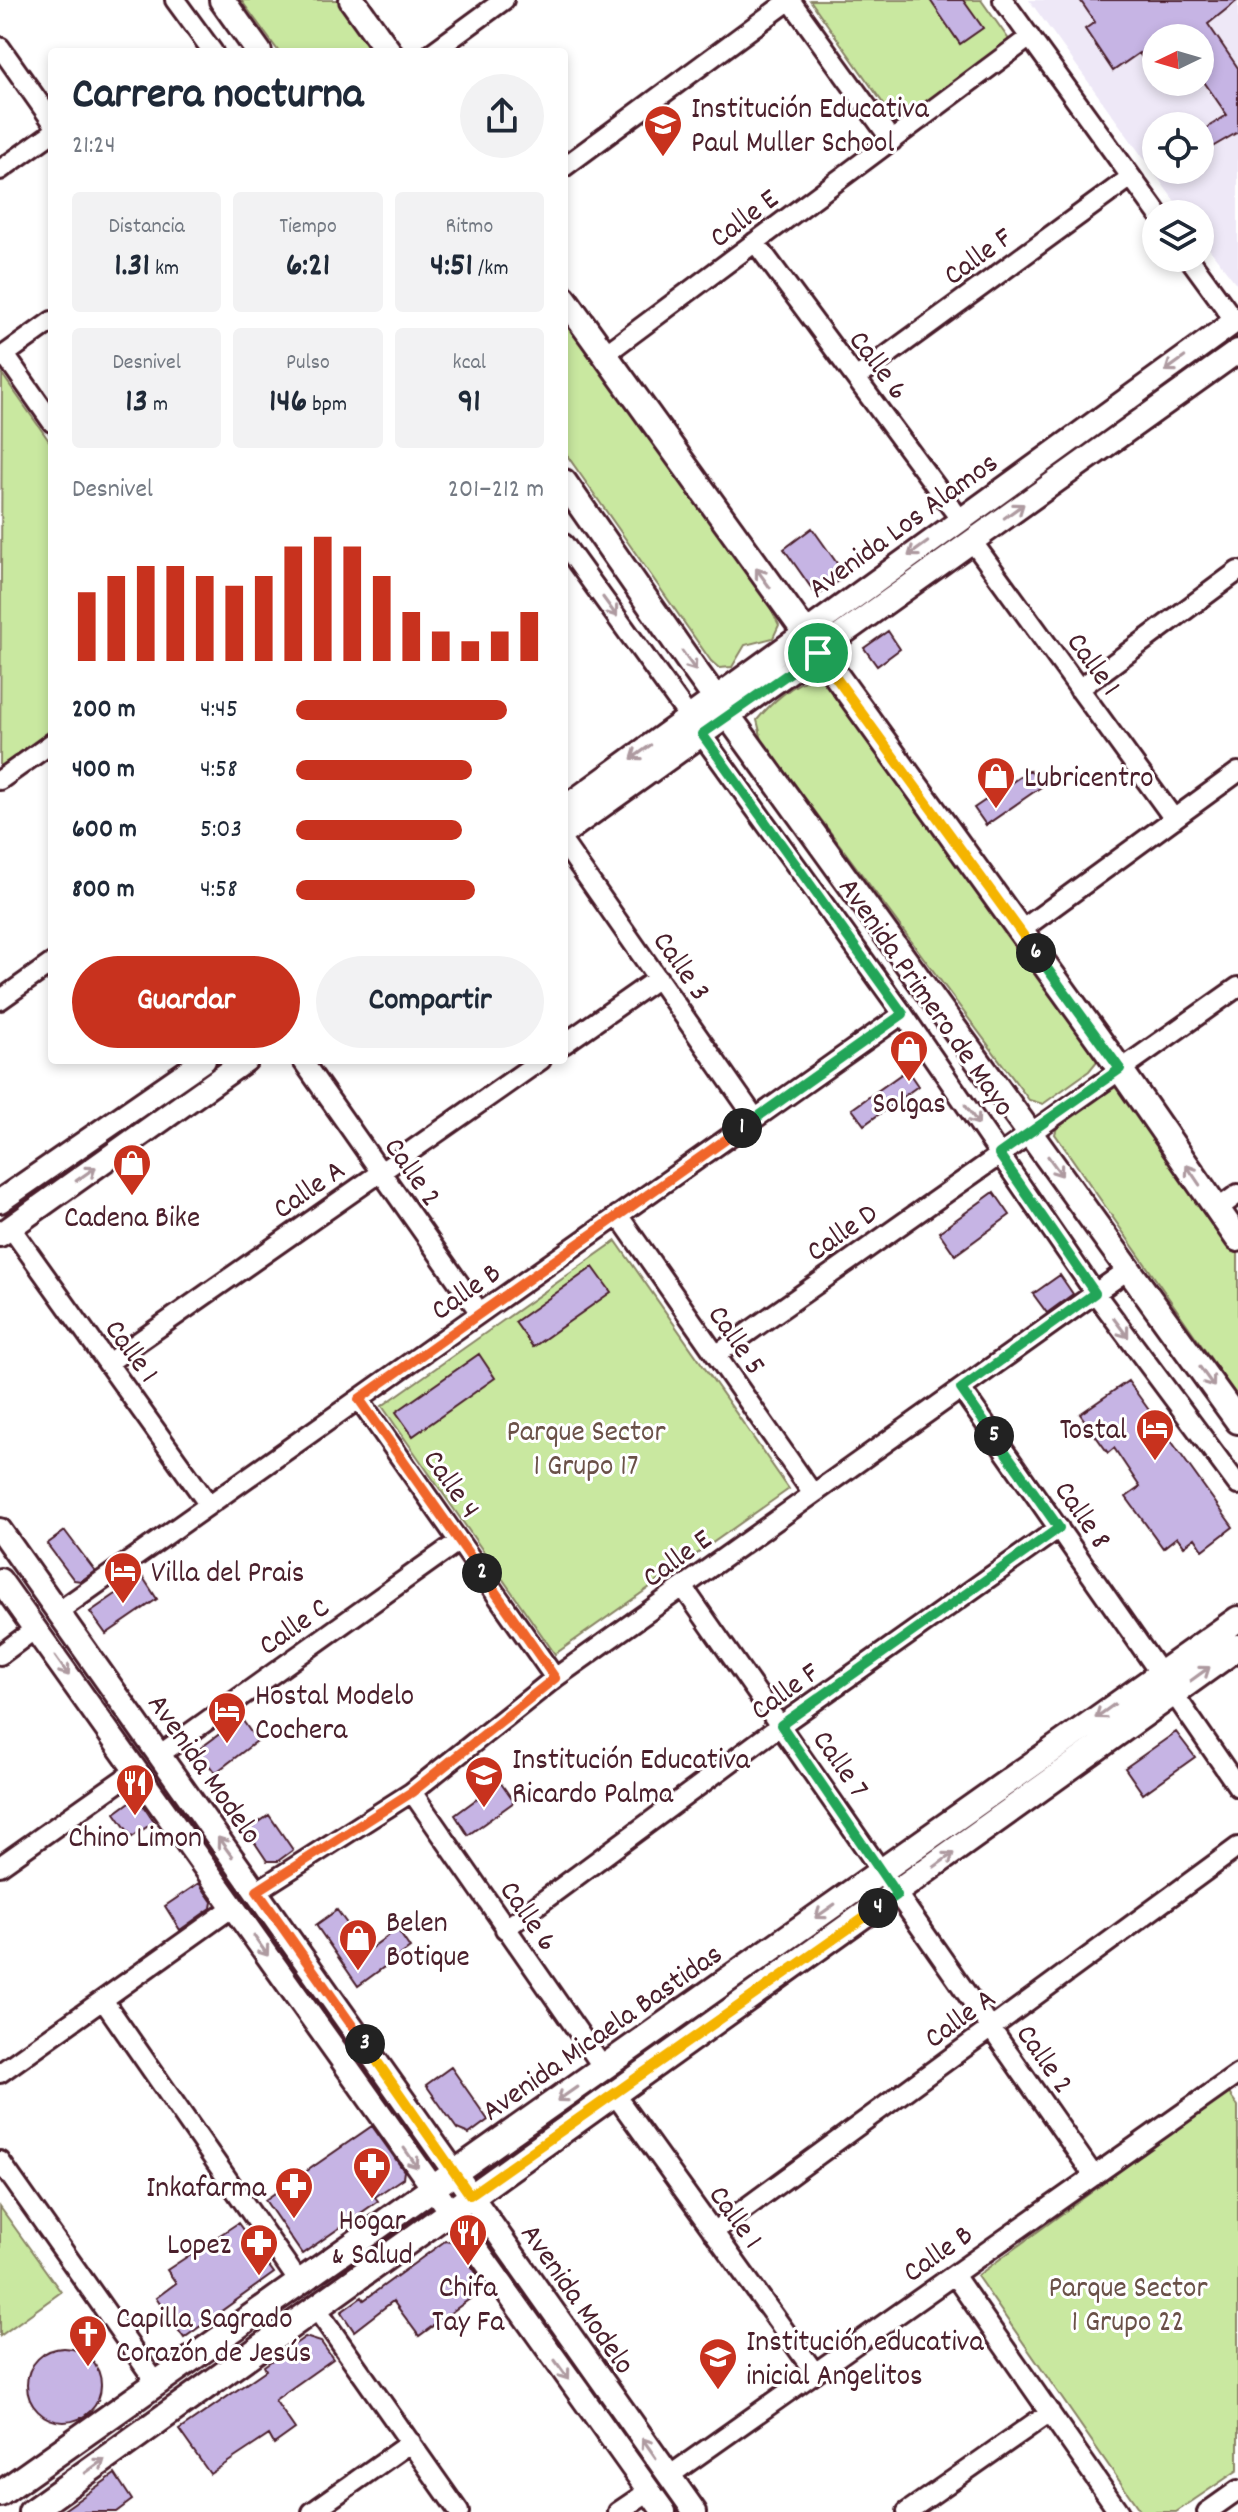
<!DOCTYPE html>
<html lang="es">
<head>
<meta charset="utf-8">
<style>
	:root { --surface:#fff; --page:#f2f2f3; --text:#1f2937; --muted:#747a83; --accent:#c8321e }
	body { margin:0; font-family:Dekko,sans-serif; background:var(--page); color:var(--text); height:100vh; display:flex; flex-direction:column; font-size:30px; white-space:nowrap }
	* { box-sizing:border-box; margin:0 }
	p { font-size:26px; color:var(--muted) }
	.icon { flex:none; width:44px; height:44px; fill:none; stroke:currentColor; stroke-width:2; stroke-linecap:round; stroke-linejoin:round }
	.map { position:relative; flex:1; overflow:hidden }
	.details { position:absolute; left:48px; top:48px; width:520px; height:1016px; display:flex; flex-direction:column; background:var(--surface); border-radius:8px; box-shadow:0 4px 12px #0003 }
	.details>* { flex:none }
	.needle { width:52px; rotate:265deg }
	.buttons { position:absolute; left:1142px; top:24px; display:grid; gap:16px }
	.buttons a { display:grid; place-items:center; width:72px; height:72px; border-radius:50%; background:var(--surface); box-shadow:0 4px 12px #0003; font-size:40px }
	.pin { position:absolute; display:grid; place-items:center; width:68px; height:68px; color:#fff; margin:-34px; border:4px solid #fff; border-radius:50%; box-shadow:0 2px 8px #0007 }
	.km { position:absolute; width:40px; height:40px; margin:-20px; border-radius:50%; background:#222; color:#fff; font-size:22px; line-height:40px; text-align:center }
	.round { display:grid; place-items:center; flex:none; width:84px; height:84px; border-radius:42px; background:var(--page) }
	.headline { display:flex; align-items:center; justify-content:space-between; height:136px; padding:0 24px }
	h1 { font-size:44px; font-weight:700; line-height:60px }
	.figures { display:grid; grid-template-columns:repeat(3,1fr); gap:12px; height:136px; padding:8px 24px }
	.figures div { display:grid; align-content:center; border-radius:8px; background:var(--page); text-align:center }
	.figures b { font-size:34px; font-weight:700 }
	.figures small { font-size:22px; font-weight:400 }
	.figures p { font-size:22px }
	.chart { height:224px; padding:16px 24px }
	.chart p { display:flex; justify-content:space-between }
	.chart svg { width:100%; height:144px; margin-top:8px; stroke:var(--accent); stroke-width:6 }
	.button { display:flex; gap:16px; margin-top:auto; padding:16px 24px }
	.button a { flex:1; height:92px; border-radius:48px; background:var(--accent); color:#fff; font-size:32px; font-weight:700; line-height:92px; text-align:center }
	.button a+a { background:var(--page); color:var(--text) }
	ul { padding:0 24px; list-style:none; font-size:26px }
	li { display:grid; grid-template-columns:128px 96px 1fr; align-items:center; height:60px }
	li i { height:20px; border-radius:10px; background:var(--accent) }
	.map>svg:first-child { display:block }
	.built { fill:#eee8f7; fill-rule:evenodd }
	.green { fill:#c9e8a0; stroke:#8a8466; stroke-width:2 }
	.building { fill:#c6b4e4; stroke:#4a1f2b; stroke-width:2 }
	.lines { fill:none; stroke-linecap:round; stroke-linejoin:round }
	.minor-casing { stroke:#4a1f2b; stroke-width:24 }
	.tertiary-casing { stroke:#4a1f2b; stroke-width:28 }
	.secondary-casing { stroke:#4a1f2b; stroke-width:30 }
	.minor { stroke:#fff; stroke-width:18 }
	.tertiary { stroke:#fff; stroke-width:22 }
	.secondary { stroke:#fff; stroke-width:24 }
	.oneway { stroke:#ae9aa0 }
	.split-1-casing { stroke:#fff; stroke-width:16 }
	.split-2-casing { stroke:#fff; stroke-width:16 }
	.split-3-casing { stroke:#fff; stroke-width:16 }
	.split-4-casing { stroke:#fff; stroke-width:16 }
	.split-5-casing { stroke:#fff; stroke-width:16 }
	.split-6-casing { stroke:#fff; stroke-width:16 }
	.split-7-casing { stroke:#fff; stroke-width:16 }
	.split-1 { stroke:#22a559; stroke-width:10 }
	.split-2 { stroke:#f0652b; stroke-width:10 }
	.split-3 { stroke:#f0652b; stroke-width:10 }
	.split-4 { stroke:#f5b400; stroke-width:10 }
	.split-5 { stroke:#22a559; stroke-width:10 }
	.split-6 { stroke:#22a559; stroke-width:10 }
	.split-7 { stroke:#f5b400; stroke-width:10 }
	.labels { text-anchor:middle; stroke-width:6; stroke-linejoin:round; paint-order:stroke }
	.poi-label { font-size:30px; fill:#4a1f2b; stroke:#fff; text-anchor:start }
	.street-label { font-size:30px; fill:#4a1f2b; stroke:#fff }
	.park-label { font-size:30px; fill:#6a5148; stroke:#fff }
</style>
</head>
<body>
<div class="map">
<svg width="1238" height="2512" viewBox="0 0 1238 2512">
	<rect width="100%" height="100%" fill="#fff"/>
	<filter id="ink" filterUnits="userSpaceOnUse"><feTurbulence type="fractalNoise" baseFrequency=".0125" numOctaves="2"/><feDisplacementMap in="SourceGraphic" scale="16" xChannelSelector="R" yChannelSelector="G"/><feConvolveMatrix kernelMatrix="1 2 1 2 8 2 1 2 1" color-interpolation-filters="sRGB"/></filter>
	<g filter="url(#ink)">
		<path class="built" d="M1029 0H1238V286L1200 237V214H1184ZM1156 38H1200V82H1156ZM1156 126H1200V170H1156Z"/>
		<path class="green" d="M241 0H341L379 52H279Z
			M810 0H981L1010 41 897 123Z
			M564 311 769 604 779 625 773 638 745 645 732 667 719 668 711 661 564 451Z
			M2 374 52 445V729L0 767Z
			M815 677 831 686 1097 1055 1098 1060 1089 1071 1043 1104 1029 1100 762 740 757 720C770 704 794 682 815 677Z
			M1117 1085 1238 1250V1398L1055 1134 1058 1124Z
			M616 1241 789 1489 555 1654 382 1406Z
			M1228 2092 1238 2106V2470L1176 2512H1141L977 2276Z
			M0 2207 61 2292 0 2336Z"/>
		<path class="building" d="M930 0H963L983 28 960 44Z
			M1080 0H1238L1208 24 1238 68V132L1200 154V132L1227 115 1200 76V38H1156V79L1139 53 1113 71 1085 29 1095 22Z
			M812 528 846 576 817 596 784 549Z
			M888 631 900 649 877 666 864 648Z
			M1030 770 1041 787 986 825 974 808Z
			M907 1070 918 1086 864 1125 852 1109Z
			M994 1192 1010 1215 955 1255 939 1232Z
			M593 1267 611 1292 533 1347 515 1322Z
			M1060 1275 1073 1294 1047 1313 1033 1294Z
			M479 1354 495 1378 413 1436 396 1412Z
			M1128 1381 1233 1527 1203 1550 1195 1538 1184 1546 1177 1537 1163 1548 1126 1497 1140 1487 1114 1448 1108 1453 1080 1414Z
			M65 1531 95 1571 81 1581 74 1580 47 1544Z
			M142 1576 157 1599 106 1634 90 1612Z
			M241 1718 257 1741 215 1773 198 1750Z
			M1176 1732 1195 1757 1143 1794 1125 1768Z
			M500 1782 514 1802 468 1835 455 1815Z
			M137 1797 154 1822 132 1837 115 1813Z
			M269 1815 293 1850 278 1861H267L247 1831Z
			M199 1883 212 1902 211 1908 180 1930 165 1906Z
			M337 1910 367 1951 397 1929 410 1948 358 1986 316 1925Z
			M451 2067 488 2120 469 2134 457 2129 426 2085Z
			M372 2126 404 2171 403 2178 375 2197 378 2201 302 2254 265 2200Z
			M238 2223 274 2273 184 2338 156 2298 176 2283 167 2270Z
			M445 2241 455 2243 486 2287 419 2336 393 2301 354 2331 341 2312 362 2297 364 2300Z
			M305 2337 321 2342 333 2359 275 2400 295 2429 274 2444 269 2435 210 2474 179 2430 266 2370 264 2366Z
			M27 2385a37 37 0 1 1 74 0a37 37 0 1 1-74 0Z
			M115 2474 132 2500 116 2512H61Z"/>
		<g class="lines">
			<defs>
				<path id="minor" d="M175 0 213 52
					M790 0 892 141
					M1003 0 1158 214
					M0 47 52 121
					M433 52 504 0
					M564 167 790 0
					M0 170 52 133
					M755 242 960 519
					M1189 258 1235 321
					M5 355 52 422
					M604 355 1030 37
					M0 358 52 321
					M856 378 1131 177
					M972 541 1174 819
					M564 544 903 1014 1095 1293 1238 1485
					M1079 689 1238 571
					M0 780 52 743
					M564 844 755 1118
					M1020 931 1238 772
					M0 1000 52 963
					M564 1044 658 978
					M302 1060 480 1313
					M1216 1210 1238 1194
					M618 1215 813 1494
					M11 1228 209 1505
					M716 1355 1238 987
					M108 1363 541 1060
					M961 1389 1159 1672
					M359 1399 555 1678
					M683 1587 1094 2176
					M59 1611 903 1014
					M0 1655 35 1629
					M1174 1694 1238 1787
					M159 1755 459 1541
					M412 1792 604 2069
					M0 1866 136 1770
					M257 1891 412 1792 555 1678 1129 1269
					M505 1929 781 1725 1059 1528
					M103 2000 299 2282
					M0 2073 233 1907
					M613 2092 815 2373
					M0 2161 157 2384
					M713 2232 1238 1847
					M954 2275 1119 2512
					M315 2307 459 2512
					M669 2476 1238 2074
					M312 2512 411 2442
					M618 2512 649 2491
					M907 2512 1050 2412
					M1207 2512 1238 2490"/>
				<path id="tertiary" d="M564 808 1238 319
					M564 833 1238 351
					M0 1201 204 1060
					M0 1235 246 1060
					M0 1530 695 2512
					M0 1580 664 2512"/>
				<path id="secondary" d="M222 0 259 52
					M352 0 389 52
					M564 298 1120 1069 1238 1239
					M564 482 695 670 1238 1421
					M0 2494 1238 1619
					M31 2512 1238 1647"/>
			</defs>
			<use href="#minor" class="minor-casing"/>
			<use href="#tertiary" class="tertiary-casing"/>
			<use href="#secondary" class="secondary-casing"/>
			<use href="#minor" class="minor"/>
			<use href="#tertiary" class="tertiary"/>
			<use href="#secondary" class="secondary"/>
		</g>
		<defs><path id="oneway-shaft" d="M-6 0H5M1.5-3L5.5 0L1.5 3" fill="none" stroke-width="1.6" stroke-linecap="round" stroke-linejoin="round" transform="scale(2)"/></defs>
		<g class="oneway">
			<use href="#oneway-shaft" transform="translate(1175 364) rotate(144)"/>
			<use href="#oneway-shaft" transform="translate(1014 511) rotate(-36)"/>
			<use href="#oneway-shaft" transform="translate(918 549) rotate(144)"/>
			<use href="#oneway-shaft" transform="translate(763 578) rotate(-126)"/>
			<use href="#oneway-shaft" transform="translate(610 607) rotate(54)"/>
			<use href="#oneway-shaft" transform="translate(689 661) rotate(55)"/>
			<use href="#oneway-shaft" transform="translate(641 752) rotate(144)"/>
			<use href="#oneway-shaft" transform="translate(972 1115) rotate(55)"/>
			<use href="#oneway-shaft" transform="translate(1055 1166) rotate(54)"/>
			<use href="#oneway-shaft" transform="translate(86 1174) rotate(-35)"/>
			<use href="#oneway-shaft" transform="translate(1193 1175) rotate(-124)"/>
			<use href="#oneway-shaft" transform="translate(1121 1328) rotate(53)"/>
			<use href="#oneway-shaft" transform="translate(1207 1377) rotate(54)"/>
			<use href="#oneway-shaft" transform="translate(62 1666) rotate(55)"/>
			<use href="#oneway-shaft" transform="translate(1200 1674) rotate(-36)"/>
			<use href="#oneway-shaft" transform="translate(1105 1711) rotate(144)"/>
			<use href="#oneway-shaft" transform="translate(225 1847) rotate(-126)"/>
			<use href="#oneway-shaft" transform="translate(944 1860) rotate(-36)"/>
			<use href="#oneway-shaft" transform="translate(825 1911) rotate(145)"/>
			<use href="#oneway-shaft" transform="translate(261 1946) rotate(55)"/>
			<use href="#oneway-shaft" transform="translate(567 2094) rotate(145)"/>
			<use href="#oneway-shaft" transform="translate(411 2158) rotate(55)"/>
			<use href="#oneway-shaft" transform="translate(562 2370) rotate(54)"/>
			<use href="#oneway-shaft" transform="translate(649 2448) rotate(-125)"/>
			<use href="#oneway-shaft" transform="translate(95 2466) rotate(-36)"/>
		</g>
	</g>
	<g class="lines" filter="url(#ink)">
		<defs>
			<path id="split-1" d="M742 1128 903 1014 702 734 818 653"/>
			<path id="split-2" d="M482 1573 359 1399 742 1128"/>
			<path id="split-3" d="M365 2044 257 1891 412 1792 555 1678 482 1573"/>
			<path id="split-4" d="M365 2044 470 2195 878 1908"/>
			<path id="split-5" d="M878 1908 897 1895 781 1725 1059 1528 994 1436"/>
			<path id="split-6" d="M994 1436 961 1389 1095 1293 999 1154 1120 1069 1036 953"/>
			<path id="split-7" d="M818 653 1036 953"/>
		</defs>
		<use href="#split-1" class="split-1-casing"/>
		<use href="#split-2" class="split-2-casing"/>
		<use href="#split-3" class="split-3-casing"/>
		<use href="#split-4" class="split-4-casing"/>
		<use href="#split-5" class="split-5-casing"/>
		<use href="#split-6" class="split-6-casing"/>
		<use href="#split-7" class="split-7-casing"/>
		<use href="#split-1" class="split-1"/>
		<use href="#split-2" class="split-2"/>
		<use href="#split-3" class="split-3"/>
		<use href="#split-4" class="split-4"/>
		<use href="#split-5" class="split-5"/>
		<use href="#split-6" class="split-6"/>
		<use href="#split-7" class="split-7"/>
	</g>
	<defs>
		<symbol id="school-pin" viewBox="-11 -11 22 30"><path d="M0 17L-7.5 6A9.5 9.5 0 1 1 7.5 6Z" fill="#c8321e" stroke="#fff"/><path d="M0-5L7-2L0 1L-7-2ZM-4 1L0 2.5L4 1V4Q0 6-4 4Z" fill="#fff"/></symbol>
		<symbol id="shop-pin" viewBox="-11 -11 22 30"><path d="M0 17L-7.5 6A9.5 9.5 0 1 1 7.5 6Z" fill="#c8321e" stroke="#fff"/><path d="M-5-2.5h2.3a2.7 3.5 0 0 1 5.4 0H5L5.5 6h-11ZM-1.5-2.5h3a1.5 2.3 0 0 0-3 0Z" fill="#fff"/></symbol>
		<symbol id="hotel-pin" viewBox="-11 -11 22 30"><path d="M0 17L-7.5 6A9.5 9.5 0 1 1 7.5 6Z" fill="#c8321e" stroke="#fff"/><path d="M-6-4.5h1.5V1H6V5H4.5V3h-9V5H-6ZM-4 0a1.8 1.8 0 1 1 3.6 0ZM.5 0V-2.5h3Q6-2.5 6 0Z" fill="#fff"/></symbol>
		<symbol id="restaurant-pin" viewBox="-11 -11 22 30"><path d="M0 17L-7.5 6A9.5 9.5 0 1 1 7.5 6Z" fill="#c8321e" stroke="#fff"/><path d="M-5-6h1v4h1v-4h1v4h1v-4h1v5L-1.5 .5V6h-2V.5L-5-1ZM5-6V6H3V1.5H1.5Q1.5-4 5-6Z" fill="#fff"/></symbol>
		<symbol id="pharmacy-pin" viewBox="-11 -11 22 30"><path d="M0 17L-7.5 6A9.5 9.5 0 1 1 7.5 6Z" fill="#c8321e" stroke="#fff"/><path d="M-2-6h4v4h4v4h-4v4h-4v-4h-4v-4h4Z" fill="#fff"/></symbol>
		<symbol id="church-pin" viewBox="-11 -11 22 30"><path d="M0 17L-7.5 6A9.5 9.5 0 1 1 7.5 6Z" fill="#c8321e" stroke="#fff"/><path d="M-1.2-6h2.4v3.5h3.3v2.4h-3.3V6h-2.4V-.1h-3.3v-2.4h3.3Z" fill="#fff"/></symbol>
	</defs>
	<g fill-rule="evenodd">
		<use href="#school-pin" x="641" y="102" width="44" height="60"/>
		<use href="#shop-pin" x="974" y="754" width="44" height="60"/>
		<use href="#shop-pin" x="887" y="1027" width="44" height="60"/>
		<use href="#shop-pin" x="110" y="1141" width="44" height="60"/>
		<use href="#hotel-pin" x="1133" y="1406" width="44" height="60"/>
		<use href="#hotel-pin" x="101" y="1549" width="44" height="60"/>
		<use href="#hotel-pin" x="205" y="1689" width="44" height="60"/>
		<use href="#school-pin" x="462" y="1753" width="44" height="60"/>
		<use href="#restaurant-pin" x="113" y="1761" width="44" height="60"/>
		<use href="#shop-pin" x="336" y="1916" width="44" height="60"/>
		<use href="#pharmacy-pin" x="350" y="2144" width="44" height="60"/>
		<use href="#pharmacy-pin" x="272" y="2164" width="44" height="60"/>
		<use href="#restaurant-pin" x="446" y="2211" width="44" height="60"/>
		<use href="#pharmacy-pin" x="237" y="2221" width="44" height="60"/>
		<use href="#church-pin" x="66" y="2312" width="44" height="60"/>
		<use href="#school-pin" x="696" y="2335" width="44" height="60"/>
	</g>
	<g class="labels">
		<g class="poi-label">
			<text x="691" y="117">Institución Educativa<tspan x="691" dy="34">Paul Muller School</tspan></text>
			<text x="1024" y="786">Lubricentro</text>
			<text x="909" y="1112" text-anchor="middle">Solgas</text>
			<text x="132" y="1226" text-anchor="middle">Cadena Bike</text>
			<text x="1127" y="1438" text-anchor="end">Tostal</text>
			<text x="151" y="1581">Villa del Prais</text>
			<text x="255" y="1704">Hostal Modelo<tspan x="255" dy="34">Cochera</tspan></text>
			<text x="512" y="1768">Institución Educativa<tspan x="512" dy="34">Ricardo Palma</tspan></text>
			<text x="135" y="1846" text-anchor="middle">Chino Limon</text>
			<text x="386" y="1931">Belen<tspan x="386" dy="34">Botique</tspan></text>
			<text x="266" y="2196" text-anchor="end">Inkafarma</text>
			<text x="372" y="2229" text-anchor="middle">Hogar<tspan x="372" dy="34">&amp; Salud</tspan></text>
			<text x="231" y="2253" text-anchor="end">Lopez</text>
			<text x="468" y="2296" text-anchor="middle">Chifa<tspan x="468" dy="34">Tay Fa</tspan></text>
			<text x="116" y="2327">Capilla Sagrado<tspan x="116" dy="34">Corazón de Jesús</tspan></text>
			<text x="746" y="2350">Institución educativa<tspan x="746" dy="34">inicial Angelitos</tspan></text>
		</g>
		<g class="street-label">
			<text transform="translate(743 217) rotate(-37)" y="10">Calle E</text>
			<text transform="translate(977 255) rotate(-36)" y="10">Calle F</text>
			<text transform="translate(880 364) rotate(53)" y="10">Calle 6</text>
			<text transform="translate(902 524) rotate(-36)" y="10">Avenida Los Alamos</text>
			<text transform="translate(1095 663) rotate(54)" y="10">Calle 1</text>
			<text transform="translate(683 965) rotate(55)" y="10">Calle 3</text>
			<text transform="translate(928 996) rotate(55)" y="10">Avenida Primero de Mayo</text>
			<text transform="translate(414 1171) rotate(55)" y="10">Calle 2</text>
			<text transform="translate(308 1188) rotate(-35)" y="10">Calle A</text>
			<text transform="translate(841 1231) rotate(-35)" y="10">Calle D</text>
			<text transform="translate(465 1290) rotate(-35)" y="10">Calle B</text>
			<text transform="translate(738 1339) rotate(55)" y="10">Calle 5</text>
			<text transform="translate(133 1350) rotate(54)" y="10">Calle 1</text>
			<text transform="translate(453 1483) rotate(55)" y="10">Calle 4</text>
			<text transform="translate(1084 1514) rotate(55)" y="10">Calle 8</text>
			<text transform="translate(676 1557) rotate(-36)" y="10">Calle E</text>
			<text transform="translate(293 1625) rotate(-35)" y="10">Calle C</text>
			<text transform="translate(784 1690) rotate(-36)" y="10">Calle F</text>
			<text transform="translate(842 1763) rotate(55)" y="10">Calle 7</text>
			<text transform="translate(206 1768) rotate(55)" y="10">Avenida Modelo</text>
			<text transform="translate(530 1915) rotate(55)" y="10">Calle 6</text>
			<text transform="translate(959 2017) rotate(-36)" y="10">Calle A</text>
			<text transform="translate(601 2031) rotate(-35)" y="10">Avenida Micaela Bastidas</text>
			<text transform="translate(1046 2058) rotate(55)" y="10">Calle 2</text>
			<text transform="translate(737 2216) rotate(54)" y="10">Calle 1</text>
			<text transform="translate(937 2252) rotate(-35)" y="10">Calle B</text>
			<text transform="translate(579 2298) rotate(55)" y="10">Avenida Modelo</text>
		</g>
		<g class="park-label">
			<text x="586" y="1440">Parque Sector<tspan x="586" dy="34">1 Grupo 17</tspan></text>
			<text x="1128" y="2296">Parque Sector<tspan x="1128" dy="34">1 Grupo 22</tspan></text>
		</g>
	</g>
</svg>
<div class="buttons">
<a><svg class="needle" viewBox="-14 -14 28 28"><path d="M0-13l5 13h-10z" fill="#e53935"/><path d="M0 13l5-13h-10z" fill="#747a83"/></svg></a>
<a><svg class="icon" aria-label="locate" viewBox="0 0 24 24"><circle cx="12" cy="12" r="6"/><path d="M12 2v4M12 18v4M2 12h4M18 12h4"/></svg></a>
<a><svg class="icon" aria-label="layers" viewBox="0 0 24 24"><path d="M12 4l9 5-9 5-9-5zM3 14l9 5 9-5"/></svg></a>
</div>
<div class="pin" style="left:818px;top:653px;background:#1e9e55"><svg class="icon" aria-label="arrive" viewBox="0 0 24 24"><path d="M6 21V4h12l-3 4 3 4H6"/></svg></div>
<b class="km" style="left:742px;top:1128px">1</b>
<b class="km" style="left:482px;top:1573px">2</b>
<b class="km" style="left:365px;top:2044px">3</b>
<b class="km" style="left:878px;top:1908px">4</b>
<b class="km" style="left:994px;top:1436px">5</b>
<b class="km" style="left:1036px;top:953px">6</b>
<section class="details">
<div class="headline"><div><h1>Carrera nocturna</h1><p>21:24</p></div><a class="round"><svg class="icon" aria-label="share" viewBox="0 0 24 24"><path d="M12 15V3M7 8l5-5 5 5M5 13v7h14v-7"/></svg></a></div>
<div class="figures">
<div><p>Distancia</p><b>1.31<small> km</small></b></div>
<div><p>Tiempo</p><b>6:21</b></div>
<div><p>Ritmo</p><b>4:51<small> /km</small></b></div>
</div>
<div class="figures">
<div><p>Desnivel</p><b>13<small> m</small></b></div>
<div><p>Pulso</p><b>146<small> bpm</small></b></div>
<div><p>kcal</p><b>91</b></div>
</div>
<div class="chart"><p><span>Desnivel</span>201–212 m</p>
<svg viewBox="0 0 160 44" preserveAspectRatio="none"><path d="M5 44V23M15 44V18M25 44V15M35 44V15M45 44V18M55 44V21M65 44V18M75 44V9M85 44V6M95 44V9M105 44V18M115 44V29M125 44V35M135 44V38M145 44V35M155 44V29"/></svg>
</div>
<ul>
<li><b>200 m</b>4:45<i style="width:85%"></i></li>
<li><b>400 m</b>4:58<i style="width:71%"></i></li>
<li><b>600 m</b>5:03<i style="width:67%"></i></li>
<li><b>800 m</b>4:58<i style="width:72%"></i></li>
</ul>
<div class="button"><a>Guardar</a><a>Compartir</a></div>
</section>
</div>
</body>
</html>
